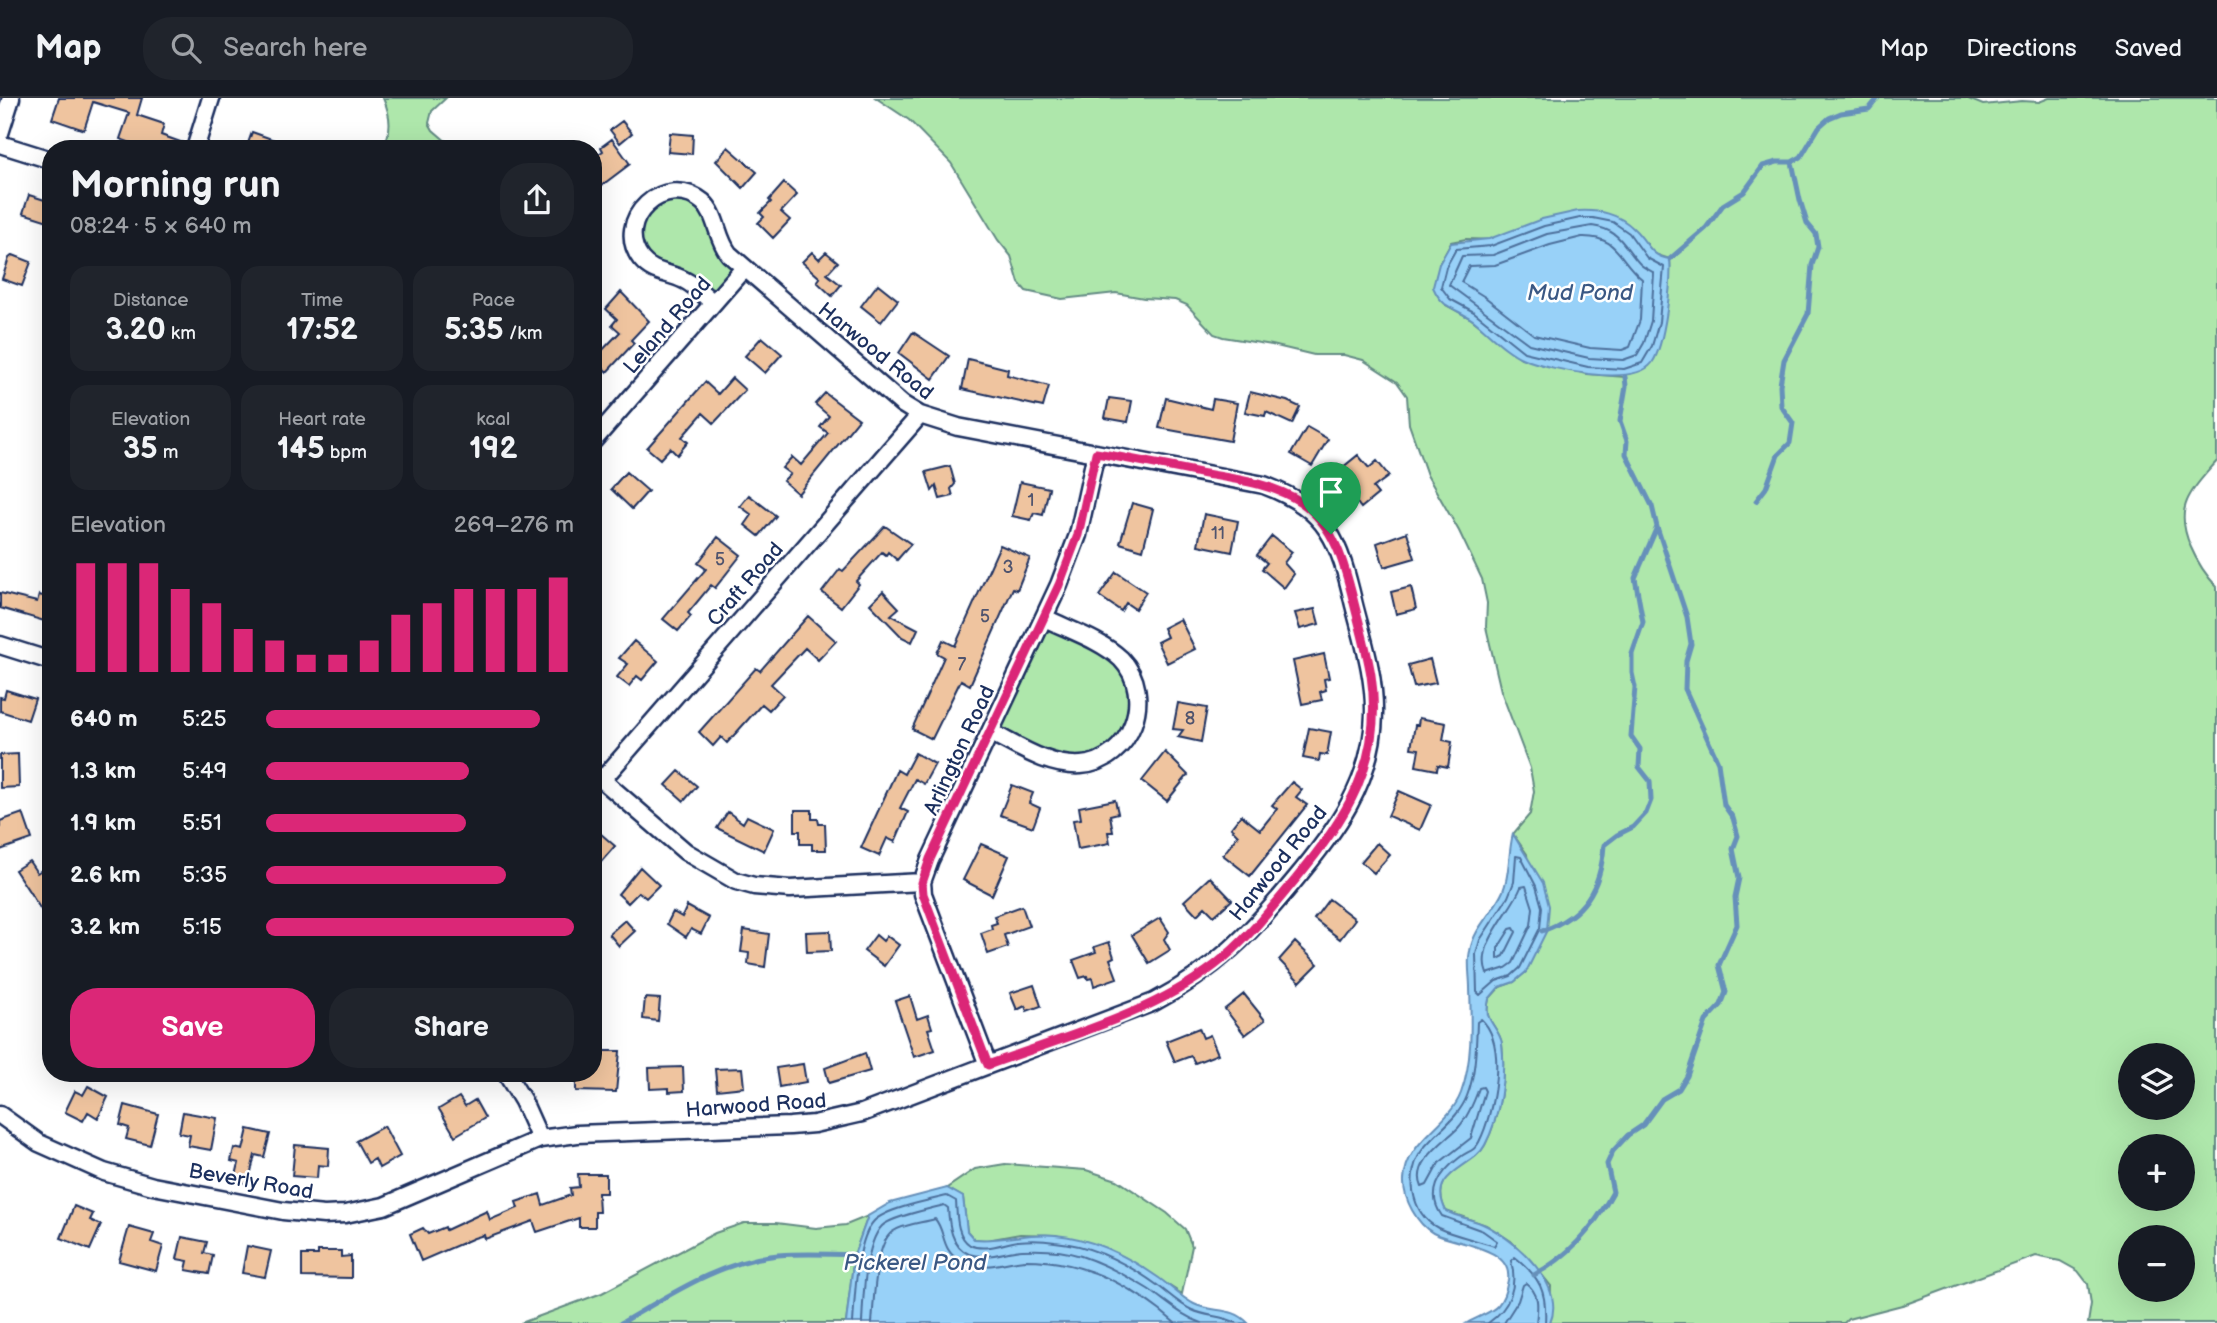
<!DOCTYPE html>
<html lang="en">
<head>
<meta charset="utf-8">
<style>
	:root { --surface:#171b24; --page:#20242c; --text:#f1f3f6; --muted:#9ea1a6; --line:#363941; --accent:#db2777 }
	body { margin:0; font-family:"Balsamiq Sans",sans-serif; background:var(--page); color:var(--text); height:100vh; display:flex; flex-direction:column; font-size:26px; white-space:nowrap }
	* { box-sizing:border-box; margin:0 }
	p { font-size:23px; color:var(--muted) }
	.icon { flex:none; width:38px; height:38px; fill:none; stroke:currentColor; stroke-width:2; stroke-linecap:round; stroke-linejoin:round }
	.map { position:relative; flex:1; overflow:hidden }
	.details { position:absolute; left:42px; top:42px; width:560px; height:942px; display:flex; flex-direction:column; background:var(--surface); border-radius:28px; box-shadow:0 7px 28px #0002 }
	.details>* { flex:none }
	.fabs { position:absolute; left:2118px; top:945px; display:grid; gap:14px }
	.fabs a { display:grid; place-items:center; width:77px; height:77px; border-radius:50%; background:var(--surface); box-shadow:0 7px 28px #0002; font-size:35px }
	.pin { position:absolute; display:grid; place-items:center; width:60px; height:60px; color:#fff; margin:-72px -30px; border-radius:50% 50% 50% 0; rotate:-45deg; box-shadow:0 0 7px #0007 }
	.pin .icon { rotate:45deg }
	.round { display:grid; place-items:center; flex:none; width:74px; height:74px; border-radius:28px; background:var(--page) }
	.summary { display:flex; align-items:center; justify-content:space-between; height:119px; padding:0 28px }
	h1 { font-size:38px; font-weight:700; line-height:52px }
	.stats { display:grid; grid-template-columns:repeat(3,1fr); gap:10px; height:119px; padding:7px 28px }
	.stats div { display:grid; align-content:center; border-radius:18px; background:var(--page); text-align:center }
	.stats b { font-size:30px; font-weight:700 }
	.stats small { font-size:19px; font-weight:400 }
	.stats p { font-size:19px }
	.chart { height:196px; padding:14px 28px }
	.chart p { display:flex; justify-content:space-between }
	.chart svg { width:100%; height:126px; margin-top:7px; stroke:var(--accent); stroke-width:6 }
	.action { display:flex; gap:14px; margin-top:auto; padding:14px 28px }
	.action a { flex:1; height:80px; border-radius:28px; background:var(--accent); color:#fff; font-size:28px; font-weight:700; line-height:80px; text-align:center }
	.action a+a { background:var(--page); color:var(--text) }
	ul { padding:0 28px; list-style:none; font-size:23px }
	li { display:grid; grid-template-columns:112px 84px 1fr; align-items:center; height:52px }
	li i { height:18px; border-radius:9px; background:var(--accent) }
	header { display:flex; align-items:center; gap:42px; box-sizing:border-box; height:98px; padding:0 35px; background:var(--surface); border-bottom:2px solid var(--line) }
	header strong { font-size:33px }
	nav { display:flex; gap:38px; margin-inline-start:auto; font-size:24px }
	.search { width:490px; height:63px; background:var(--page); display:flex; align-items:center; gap:18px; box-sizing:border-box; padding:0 24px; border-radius:28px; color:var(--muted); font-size:26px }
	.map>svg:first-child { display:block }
	.green { fill:#aee7ab; stroke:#648b84; stroke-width:2; fill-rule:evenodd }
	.water { fill:#98d1f8; stroke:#6690ba; stroke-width:2 }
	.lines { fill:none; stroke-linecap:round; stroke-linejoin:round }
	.shore { stroke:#4d709c; stroke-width:2 }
	.stream { stroke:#6690ba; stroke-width:5 }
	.building { fill:#efc49f; stroke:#1b2f5e; stroke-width:2 }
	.street-casing { stroke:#1b2f5e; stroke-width:21 }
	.street { stroke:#fff; stroke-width:16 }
	.route-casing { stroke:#fff; stroke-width:14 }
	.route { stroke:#db2777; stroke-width:9 }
	.labels { text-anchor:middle; stroke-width:5; stroke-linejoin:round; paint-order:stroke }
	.number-label { font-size:18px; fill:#50546e }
	.street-label { font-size:21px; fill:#1b2f5e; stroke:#fff }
	.water-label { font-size:23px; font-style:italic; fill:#3a5884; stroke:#fff }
</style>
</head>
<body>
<header>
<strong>Map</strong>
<div class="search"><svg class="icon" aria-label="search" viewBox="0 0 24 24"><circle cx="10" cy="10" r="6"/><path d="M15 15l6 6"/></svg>Search here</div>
<nav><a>Map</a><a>Directions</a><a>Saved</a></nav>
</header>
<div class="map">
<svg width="2217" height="1225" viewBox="0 0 2217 1225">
	<rect width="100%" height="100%" fill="#fff"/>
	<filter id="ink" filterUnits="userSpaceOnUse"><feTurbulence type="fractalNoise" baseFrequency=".0143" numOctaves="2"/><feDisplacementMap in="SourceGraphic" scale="14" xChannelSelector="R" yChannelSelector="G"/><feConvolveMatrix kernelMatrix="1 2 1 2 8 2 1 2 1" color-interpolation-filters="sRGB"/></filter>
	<g filter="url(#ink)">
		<path class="green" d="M383 0H446L432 13 429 25 433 32 455 51H381C393 34 391 18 383 0Z
			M876 0H1966L1983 7 2022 3 2039 4 2049 0H2217V363C2207 375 2193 388 2187 403 2175 430 2199 470 2217 489V1225H2088L2091 1206 2088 1186 2078 1173 2060 1163 2036 1158 1906 1206 1848 1221 1844 1225H1550L1551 1188 1538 1172 1511 1143 1486 1127 1446 1113C1426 1073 1473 1070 1485 1047 1500 1018 1506 978 1502 946 1501 935 1491 927 1488 917 1487 912 1488 905 1489 901L1500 889 1514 884 1526 874 1535 854 1527 756 1513 736 1530 716 1534 693 1530 670 1501 593 1486 529 1487 505 1482 481 1459 433 1427 377 1409 326 1407 298 1397 284 1363 262 1344 257H1314L1272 247 1223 239 1214 236 1187 207 1175 202 1144 200 1116 195 1062 201 1026 193 1019 185 1011 158 998 142 951 65 909 22ZM1466 141 1647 146 1651 155 1670 161C1674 203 1644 242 1625 279L1587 276 1521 260 1470 220 1446 207 1439 166 1451 144ZM2130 957H2182V1010H2130ZM2130 1048H2182V1101H2130ZM2130 1139H2182V1192H2130Z
			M695 99 744 170 713 205 636 152 647 104Z
			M1045 520 1095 544 1133 580 1128 638 1084 667 990 634Z
			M1005 1066 1086 1072 1117 1082 1167 1115 1185 1131 1192 1148 1182 1196 1124 1159 1056 1137 1020 1136 987 1142 974 1141 967 1133 963 1099 947 1090 975 1071Z
			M868 1118 854 1157 846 1225H521L602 1195 715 1135 744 1125H776L816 1130 846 1127Z"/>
		<path class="water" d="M1578 113C1600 112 1618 115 1634 131 1648 144 1650 159 1670 161 1672 183 1665 247 1652 265 1633 290 1549 271 1524 261 1506 254 1488 234 1473 222 1464 216 1454 212 1445 206 1439 201 1436 196 1433 189L1439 166 1451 145 1489 141 1542 121Z
			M1513 736 1543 785 1549 808 1547 832 1526 874 1514 884 1499 889 1489 901C1488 905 1487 912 1488 917 1491 927 1501 935 1502 946 1506 978 1500 1018 1485 1047 1474 1070 1426 1074 1446 1113 1459 1120 1474 1121 1487 1128 1518 1144 1566 1188 1550 1225H1467C1490 1212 1502 1215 1508 1182 1513 1148 1453 1146 1433 1135 1417 1126 1403 1101 1404 1082 1406 1042 1448 1029 1461 995 1473 963 1471 923 1470 890 1470 878 1467 864 1470 853 1474 829 1494 814 1503 793 1510 777 1508 754 1513 736Z
			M947 1090 963 1099 967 1133 974 1141C1001 1144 1027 1134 1055 1137 1092 1140 1129 1159 1159 1180 1170 1188 1182 1200 1194 1206 1212 1215 1233 1208 1248 1225H846L854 1157 868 1118 890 1105Z"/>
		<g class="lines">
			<path class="shore" d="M1580 120H1593L1613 124 1629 135 1647 160 1664 169 1659 224 1652 248 1642 265 1624 271 1588 269 1524 254 1474 214 1450 201 1441 189 1446 169 1456 151 1491 148 1544 128Z
				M1592 128C1621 132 1623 148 1640 166 1644 170 1650 172 1654 175L1651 223 1644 245 1637 257 1623 262 1589 260 1529 246 1449 187 1462 158 1493 157 1547 136Z
				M1582 139C1619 138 1618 162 1642 181L1640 222 1630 249 1622 252 1590 250 1534 237 1485 199 1461 184 1469 168 1495 167 1550 147Z
				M1516 758 1521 759 1536 788 1542 809 1540 830 1520 870 1511 878 1496 883 1480 897 1477 894 1476 856 1480 842 1508 799 1514 784Z
				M1526 788 1533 810 1531 827 1513 865 1506 870 1487 876C1475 846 1511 815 1521 789Z
				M1514 830 1516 834 1504 858 1498 861V850L1510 831Z
				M1481 921C1508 946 1494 1014 1479 1044 1474 1054 1467 1053 1459 1060 1439 1075 1426 1096 1442 1118L1483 1133 1497 1143 1494 1148C1477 1142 1455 1138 1438 1130 1410 1116 1405 1074 1423 1051 1438 1032 1458 1021 1467 998 1476 975 1476 949 1477 924Z
				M1483 989 1485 993 1471 1040 1439 1065 1427 1087 1422 1089C1411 1065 1444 1044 1458 1030 1468 1019 1474 1004 1479 990Z
				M853 1225C855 1199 856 1142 874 1123 885 1111 930 1102 947 1098L956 1103C957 1117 956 1138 970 1147 984 1154 1004 1145 1018 1143 1029 1142 1043 1142 1055 1144 1091 1147 1128 1166 1157 1187 1168 1195 1180 1207 1192 1212 1207 1219 1222 1217 1237 1225
				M862 1225C863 1202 865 1145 882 1128 891 1119 930 1111 944 1107L948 1110C949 1126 951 1149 969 1156 987 1162 1005 1153 1022 1152 1041 1151 1063 1152 1081 1158 1105 1166 1127 1178 1148 1191 1166 1203 1181 1218 1202 1225
				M872 1225C874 1204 875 1146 892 1134 903 1126 922 1125 935 1121 946 1133 940 1153 962 1164 983 1174 1005 1163 1026 1162 1082 1162 1133 1188 1175 1225
				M1488 1225C1510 1210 1518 1188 1511 1163L1515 1159C1540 1179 1547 1194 1545 1225
				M1504 1225 1518 1203 1523 1187 1526 1185C1540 1196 1538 1208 1536 1225"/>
			<path class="stream" d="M1670 161 1706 130 1723 107 1744 94 1763 68 1777 64H1792L1801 59 1819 29 1829 20 1841 15 1869 11 1878 0
				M1756 403 1766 390 1778 357 1790 345 1793 325 1781 308 1780 287 1784 262 1808 216 1812 167 1818 149 1816 136 1807 125 1800 102 1792 64
				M1542 833C1584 818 1601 790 1604 747L1617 737 1633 729 1646 715 1651 702 1650 683 1639 669 1640 651 1631 638 1635 589 1632 575V556L1643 524 1635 480 1657 429 1652 408 1626 356 1627 343 1620 323 1626 288 1625 279
				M1534 1177C1570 1158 1594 1130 1613 1094L1607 1066 1613 1053 1628 1037 1643 1027 1662 1001 1679 991 1687 978 1706 923 1721 907 1726 894 1719 867 1737 827 1735 799 1739 780 1733 751 1738 738 1733 720 1724 707 1718 664 1685 591 1686 563 1691 546 1687 519 1657 429
				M621 1225C670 1197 720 1163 778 1157 803 1155 829 1156 854 1157"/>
		</g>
		<path class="building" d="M59 0H142L137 17 164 26 161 37 186 46 185 51H148L120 41 129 15 93 4 84 32 52 21Z
			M622 23 632 35 620 45 610 32Z
			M252 34 294 49V51H246Z
			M670 35 693 37 692 56 668 54Z
			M612 41 630 66 593 94V60L603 53 601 49Z
			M728 49 757 74 743 90 716 63Z
			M784 85 797 97 781 114 790 122 773 140 758 125 764 119 760 115 771 104 769 102Z
			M29 97 51 104V124L23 115Z
			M812 154 819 161 826 154 838 164 827 176 841 187 832 198 817 184 820 180 802 164Z
			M13 157 31 164 22 188 2 181 9 160Z
			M878 186 898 202 881 224 861 208Z
			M621 194 649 223 631 242 634 245 607 274 604 271 593 282V262L620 234 612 227 617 221 606 211Z
			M913 234 949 258 933 281 899 255Z
			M762 239 782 256 765 275 745 258Z
			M968 261 1008 271 1007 277 1049 288 1043 309 962 291Z
			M732 280 745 292 714 325 703 315 682 339 688 344 677 357 670 350 660 361 647 350 705 284 718 296Z
			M1250 294 1287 303 1300 309 1292 326 1266 314 1265 318 1245 314Z
			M825 295 859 321 798 396 783 383 790 376 782 370 792 359 801 367 828 335 820 329 829 318 815 306Z
			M1109 300 1132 303 1128 324 1105 320Z
			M1166 300 1211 311 1213 301 1237 305 1230 343 1159 330Z
			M1307 329 1328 341 1312 368 1291 356Z
			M1358 357 1369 370 1377 363 1389 378 1373 390 1378 396 1361 410 1345 389 1353 383 1342 370Z
			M950 368 955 386 951 391 953 398 940 401 936 388 932 393 926 374Z
			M626 374 648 393 632 411 611 391Z
			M1020 384 1049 390 1043 417 1034 415 1031 422 1012 418Z
			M749 397 776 418 759 438 745 427 752 417 740 408Z
			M1132 405 1153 411 1143 452 1120 445Z
			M1204 416 1238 423 1232 454 1198 447Z
			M885 428 911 446 897 462 888 454 886 457 882 454 856 483 859 486 841 509 822 494 840 471 843 473Z
			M1407 434 1415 460 1384 469 1377 445Z
			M1272 438 1292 454 1284 465 1294 476 1284 490 1262 471 1267 465 1257 457Z
			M718 439 741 457 715 490 711 487 688 515 691 518 678 533 663 521 706 471 698 465Z
			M1000 447 1030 460 1017 492 1013 490 970 587 961 582 932 641 912 631 944 559 937 555 943 542 955 548Z
			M1116 474 1146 494 1135 511 1126 505 1121 513 1099 498Z
			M1411 489 1416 511 1396 516 1391 494Z
			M883 493 899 510 891 517 918 531 912 544 902 539 870 506Z
			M0 495 37 504 39 497 51 500V525L0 510Z
			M1315 511 1319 526 1300 531 1295 515Z
			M808 518 836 543 818 562 805 550 771 586 783 597 769 612 762 606 727 645 721 639 713 648 699 634 756 570 760 573Z
			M1180 521 1195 551 1167 565 1157 544 1167 539 1163 530Z
			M634 543 658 563 642 582 637 578 629 588 617 579 628 566 619 560Z
			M1324 556 1329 580 1324 581 1326 592 1320 594 1322 602 1302 606 1293 563Z
			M1430 561 1436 585 1414 589 1408 567Z
			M6 592 35 601 28 622 0 613V599L4 600Z
			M1178 605 1207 610 1201 644 1178 639 1183 632 1173 631Z
			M1419 620 1446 625 1443 642 1452 644 1448 669 1438 667 1437 672 1416 668 1419 651 1411 650 1415 627H1418Z
			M1309 630 1331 634 1327 657 1320 656 1319 663 1303 660Z
			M1165 654 1188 677 1167 703 1142 683Z
			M915 655 935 666 924 686 915 681 900 710 908 714 895 744 887 740 879 758 861 750 897 672 904 676Z
			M18 656 19 689 0 690V657Z
			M679 673 697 688 684 703 666 687Z
			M1292 684 1302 692 1296 699 1307 707 1250 778 1223 757 1238 737 1231 730 1241 717 1260 732 1277 711 1272 707Z
			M1012 687 1033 695 1029 705 1040 710 1033 729 1000 717Z
			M1399 693 1431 707 1420 732 1388 718Z
			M1115 702 1118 715 1110 717 1113 734H1108L1110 745 1078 751 1073 722 1081 721 1079 709Z
			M795 712H812V721H818L819 726H825L826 752H812V746H800V733H795Z
			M728 714 743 725 747 718 774 731 764 753 717 730Z
			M23 715 32 741 0 752V723Z
			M593 729 615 748 593 773Z
			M1377 745 1390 757 1374 775 1361 764Z
			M981 746 1009 758 992 797 963 782Z
			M29 763 37 775 51 766V807L42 813 15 772Z
			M640 769 659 787 646 800 639 794 628 805 618 796Z
			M1210 779 1232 802 1214 818 1205 809 1197 817 1184 803Z
			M1329 801 1355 821 1340 841 1314 821Z
			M687 808 709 820 701 836 691 831 686 839 667 826 673 814 682 819Z
			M1022 808 1029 828 1004 837 1008 849 988 856 981 835 992 831 991 827 997 825 994 818Z
			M1160 820 1169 834 1164 841 1170 852 1149 865 1132 837Z
			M625 822 635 833 619 848 609 836Z
			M744 832 769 836 765 869 748 866 749 855 741 854Z
			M830 833 831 853 807 854 806 834Z
			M876 837 883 843 887 838 899 847 884 868 864 853Z
			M1109 844 1114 859 1110 861 1117 880 1094 888 1092 880 1088 881 1087 878 1080 880 1073 862 1096 854 1094 849Z
			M1295 844 1318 866 1300 884 1279 862Z
			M1034 887 1041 908 1027 913 1025 908 1017 912 1010 895Z
			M1244 896 1265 922 1245 937 1225 911Z
			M910 898 917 921 928 917 932 930 928 931 935 952 914 959 895 903Z
			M645 900 660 901 658 923 643 921Z
			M1199 930 1203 940 1210 937 1218 956 1195 965 1191 958 1175 964 1166 943Z
			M598 953H620L616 994 576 993V975H593V960H598Z
			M865 955 870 973 829 985 825 970Z
			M803 966 806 984 779 989 776 970Z
			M683 969 684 993 669 994V990L650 991 649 970Z
			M742 970 744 989 717 992 715 971Z
			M88 988 108 999 98 1020 88 1014 83 1023 65 1014 75 993 83 997Z
			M459 999 465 1008 475 1002 485 1020 455 1038 439 1011Z
			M125 1007 158 1016 150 1047 126 1041 129 1030 120 1027Z
			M183 1014 217 1020 211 1052 188 1048 190 1037 179 1035Z
			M384 1028 400 1058 379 1070 375 1061 368 1065 356 1043Z
			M248 1031 270 1036 264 1059 255 1057 248 1086 235 1082 239 1065 231 1063 234 1050 243 1052Z
			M295 1047 329 1050 328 1068 318 1067 317 1080 292 1078Z
			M578 1076H606V1095H598L599 1114H595V1129H579V1120L537 1134 533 1123 485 1141 484 1137 474 1140 421 1163 410 1136 423 1130 428 1136 445 1129 446 1132 487 1113 490 1122 518 1110 516 1104 540 1096 543 1107 571 1097 570 1090 579 1089Z
			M74 1108 93 1116 90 1122 101 1127 90 1152 61 1140Z
			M129 1129 154 1136 151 1144 163 1148 156 1173 119 1163Z
			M182 1139 207 1144 204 1155 213 1157 209 1176 186 1172 188 1163 177 1161Z
			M247 1148 271 1153 265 1179 242 1175Z
			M318 1153H341V1159L351 1158V1180L302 1179V1157H318Z"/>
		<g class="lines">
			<defs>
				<path id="street" d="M0 35 11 0
					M0 46 51 62
					M195 51 211 0
					M593 343 744 170
					M0 547 51 563
					M990 634C1018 648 1048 669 1081 667 1131 664 1156 597 1121 561 1101 542 1069 532 1045 520
					M593 674 686 754 736 783 754 788 790 791 922 784
					M602 682 920 317
					M988 967 923 796 922 784 930 762 1059 487 1078 437 1096 355
					M506 975 523 1003 540 1041
					M0 1017 39 1045 104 1074 153 1088 283 1113 324 1117 345 1116 384 1108 540 1041 577 1036 790 1028 814 1026 862 1015 1154 904C1215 872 1250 836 1293 784 1335 734 1373 684 1374 616 1375 579 1363 542 1354 507 1339 443 1329 412 1264 387L958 329 920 317 902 306 729 156C716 140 718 118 703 104 665 73 612 122 641 161 653 176 669 174 684 182 695 187 704 197 713 205"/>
			</defs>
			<use href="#street" class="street-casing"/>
			<use href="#street" class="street"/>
		</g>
	</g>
	<g class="lines" filter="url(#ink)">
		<defs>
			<path id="route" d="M1096 355C1131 361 1166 368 1200 375 1235 381 1271 385 1301 404 1335 427 1345 468 1354 505 1360 529 1367 553 1371 577 1384 663 1347 719 1295 782 1270 812 1246 843 1215 867 1150 917 1064 939 988 967L923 796 922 785 930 761 1059 487 1078 437Z"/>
		</defs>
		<use href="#route" class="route-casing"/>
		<use href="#route" class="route"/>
	</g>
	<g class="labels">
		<g class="number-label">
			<text x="1031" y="408">1</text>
			<text x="1218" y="441">11</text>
			<text x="720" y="467">5</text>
			<text x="1008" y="475">3</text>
			<text x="985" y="524">5</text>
			<text x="962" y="572">7</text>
			<text x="1190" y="626">8</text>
		</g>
		<g class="street-label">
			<text transform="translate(667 227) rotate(-49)" y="7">Leland Road</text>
			<text transform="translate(876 253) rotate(39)" y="7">Harwood Road</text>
			<text transform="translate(745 486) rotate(-49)" y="7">Craft Road</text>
			<text transform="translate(959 652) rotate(-65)" y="7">Arlington Road</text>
			<text transform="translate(1278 765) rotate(-51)" y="7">Harwood Road</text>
			<text transform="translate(756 1007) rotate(-4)" y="7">Harwood Road</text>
			<text transform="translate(251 1083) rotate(10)" y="7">Beverly Road</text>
		</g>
		<g class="water-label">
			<text x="1580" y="202">Mud Pond</text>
			<text x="915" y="1172">Pickerel Pond</text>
		</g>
	</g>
</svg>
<div class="fabs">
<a><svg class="icon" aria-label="layers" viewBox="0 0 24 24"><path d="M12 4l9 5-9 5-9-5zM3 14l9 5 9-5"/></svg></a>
<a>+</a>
<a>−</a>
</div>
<div class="pin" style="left:1331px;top:436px;background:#1e9e55"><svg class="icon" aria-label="arrive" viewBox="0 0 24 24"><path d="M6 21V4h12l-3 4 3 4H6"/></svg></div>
<section class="details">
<div class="summary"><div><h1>Morning run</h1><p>08:24 · 5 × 640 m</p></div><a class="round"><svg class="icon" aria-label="share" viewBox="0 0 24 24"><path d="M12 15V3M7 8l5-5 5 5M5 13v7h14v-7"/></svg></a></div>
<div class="stats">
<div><p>Distance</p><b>3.20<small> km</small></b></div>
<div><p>Time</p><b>17:52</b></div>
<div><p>Pace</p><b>5:35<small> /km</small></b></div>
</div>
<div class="stats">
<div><p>Elevation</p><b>35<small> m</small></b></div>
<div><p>Heart rate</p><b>145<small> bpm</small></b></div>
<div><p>kcal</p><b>192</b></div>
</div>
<div class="chart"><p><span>Elevation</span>269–276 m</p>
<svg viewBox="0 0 160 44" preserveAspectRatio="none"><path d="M5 44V6M15 44V6M25 44V6M35 44V15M45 44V20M55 44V29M65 44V33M75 44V38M85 44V38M95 44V33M105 44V24M115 44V20M125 44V15M135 44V15M145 44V15M155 44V11"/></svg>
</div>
<ul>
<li><b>640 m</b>5:25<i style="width:89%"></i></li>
<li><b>1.3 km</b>5:49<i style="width:66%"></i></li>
<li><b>1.9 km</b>5:51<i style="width:65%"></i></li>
<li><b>2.6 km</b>5:35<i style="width:78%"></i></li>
<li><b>3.2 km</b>5:15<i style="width:100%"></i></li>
</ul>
<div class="action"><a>Save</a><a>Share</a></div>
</section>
</div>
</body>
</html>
